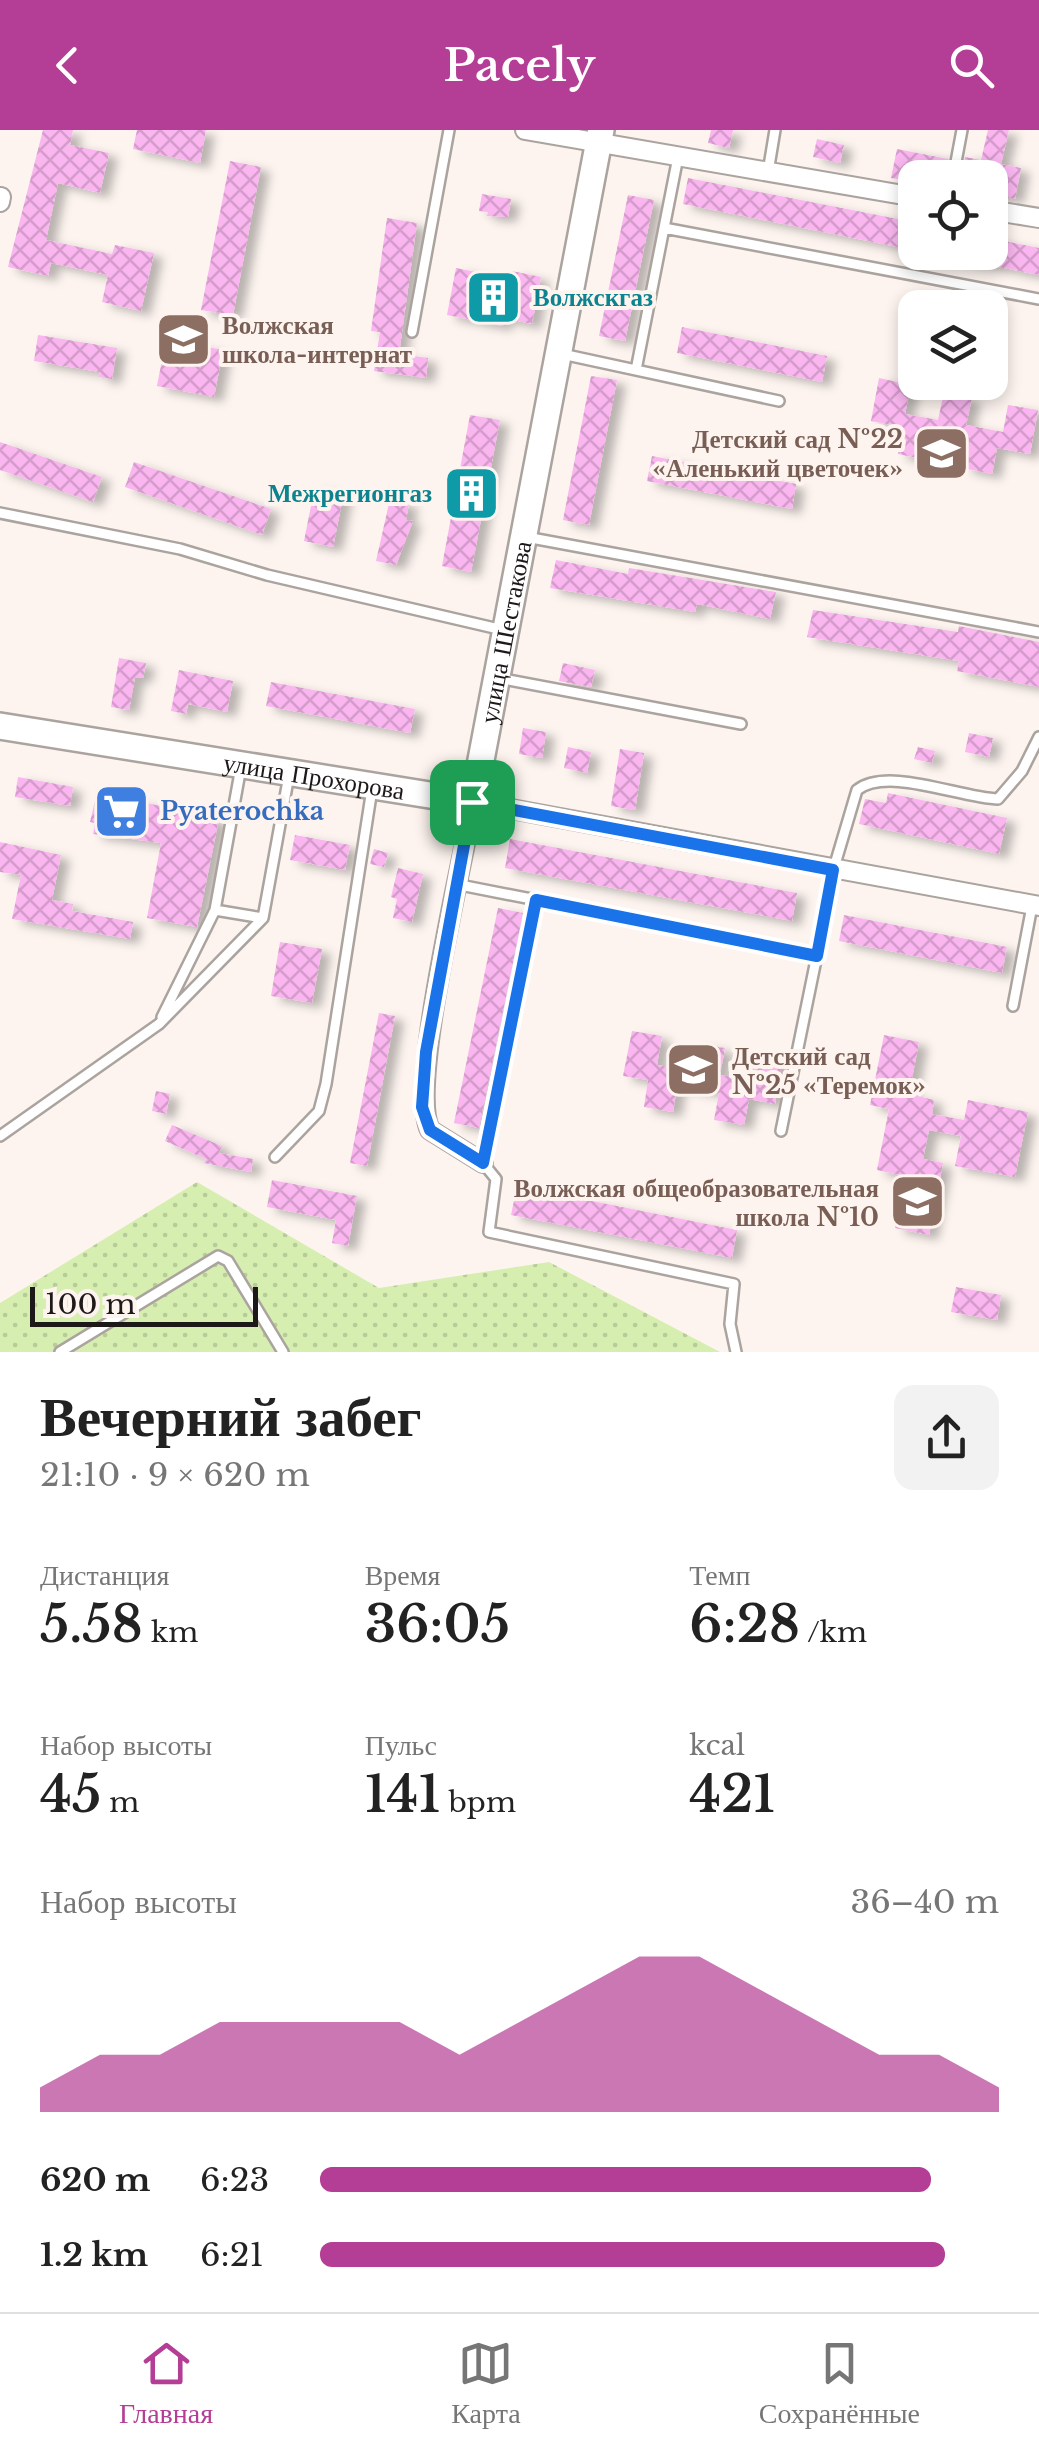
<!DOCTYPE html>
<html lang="ru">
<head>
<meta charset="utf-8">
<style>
	:root { --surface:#fff; --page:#f2f2f2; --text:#222; --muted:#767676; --line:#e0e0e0; --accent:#b43e95 }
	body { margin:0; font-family:"Libre Baskerville",serif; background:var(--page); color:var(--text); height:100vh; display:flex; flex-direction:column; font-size:38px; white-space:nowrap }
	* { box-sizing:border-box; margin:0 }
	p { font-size:32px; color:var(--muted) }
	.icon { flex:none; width:55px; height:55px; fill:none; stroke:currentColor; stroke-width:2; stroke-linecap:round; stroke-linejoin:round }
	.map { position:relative; height:1222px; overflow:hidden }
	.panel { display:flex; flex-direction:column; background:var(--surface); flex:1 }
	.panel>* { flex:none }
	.controls { position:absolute; left:898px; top:30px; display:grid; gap:20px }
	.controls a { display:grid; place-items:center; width:110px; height:110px; border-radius:20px; background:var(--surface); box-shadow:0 5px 15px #0003; font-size:50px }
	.scale { position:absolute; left:30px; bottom:25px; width:228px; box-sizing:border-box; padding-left:10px; border:5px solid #1d1918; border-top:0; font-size:28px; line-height:35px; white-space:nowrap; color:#1d1918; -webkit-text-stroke:8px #fdf4ef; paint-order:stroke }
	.pin { position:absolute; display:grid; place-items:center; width:85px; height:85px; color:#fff; margin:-42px; border-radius:20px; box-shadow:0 5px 15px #0006 }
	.round { display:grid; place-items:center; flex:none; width:105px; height:105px; border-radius:20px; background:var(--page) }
	.head { display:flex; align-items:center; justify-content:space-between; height:170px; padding:0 40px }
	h1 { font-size:55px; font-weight:600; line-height:75px }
	.figures { display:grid; grid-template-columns:repeat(3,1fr); gap:15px; height:170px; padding:10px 40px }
	.figures div { display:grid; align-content:center }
	.figures b { font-size:50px; font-weight:600 }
	.figures small { font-size:28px; font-weight:400 }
	.figures p { font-size:28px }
	.chart { height:280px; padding:20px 40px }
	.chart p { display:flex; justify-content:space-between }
	.chart svg { width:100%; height:180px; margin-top:10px; fill:var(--accent); opacity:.7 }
	ul { padding:0 40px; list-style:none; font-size:32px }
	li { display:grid; grid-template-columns:160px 120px 1fr; align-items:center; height:75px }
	li i { height:25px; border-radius:12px; background:var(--accent) }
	header { display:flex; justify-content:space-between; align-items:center; height:130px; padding:0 40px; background:var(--accent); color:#fff; font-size:45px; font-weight:600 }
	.tab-bar { display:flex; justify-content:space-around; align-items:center; height:140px; border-top:2px solid var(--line); background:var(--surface); font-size:28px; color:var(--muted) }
	.tab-bar a { display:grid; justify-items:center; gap:5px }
	.tab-bar .on { color:var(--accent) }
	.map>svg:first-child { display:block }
	.park { fill:url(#park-dots) }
	.building { fill:url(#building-cross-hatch); filter:url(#shadow) }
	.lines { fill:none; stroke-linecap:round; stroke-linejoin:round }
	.service-casing { stroke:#aba39e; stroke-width:14 }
	.minor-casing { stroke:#aba39e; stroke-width:22 }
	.secondary-casing { stroke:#aba39e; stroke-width:30 }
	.service { stroke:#fff; stroke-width:9 }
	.minor { stroke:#fff; stroke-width:18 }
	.secondary { stroke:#fff; stroke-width:25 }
	.route-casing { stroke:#fff; stroke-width:20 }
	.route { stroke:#1a73e8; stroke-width:12 }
	.labels { text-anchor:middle; stroke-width:8; stroke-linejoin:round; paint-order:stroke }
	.culture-label { font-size:25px; font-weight:bold; fill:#0d838f; stroke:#fdf4ef; text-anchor:start }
	.education-label { font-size:25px; font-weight:bold; fill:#785e54; stroke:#fdf4ef; text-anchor:start }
	.street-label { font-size:25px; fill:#1d1918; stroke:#fdf4ef }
	.shop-label { font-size:25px; font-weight:bold; fill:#366cbe; stroke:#fdf4ef; text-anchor:start }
</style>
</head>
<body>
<header><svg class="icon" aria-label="back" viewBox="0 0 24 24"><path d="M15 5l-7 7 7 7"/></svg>Pacely<svg class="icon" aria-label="search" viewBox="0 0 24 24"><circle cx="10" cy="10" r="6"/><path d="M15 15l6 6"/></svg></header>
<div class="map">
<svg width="1039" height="1222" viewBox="0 0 1039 1222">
	<defs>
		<pattern id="park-dots" width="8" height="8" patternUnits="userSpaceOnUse" patternTransform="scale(2.5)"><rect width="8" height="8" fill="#d6efb1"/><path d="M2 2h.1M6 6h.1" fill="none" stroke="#b7cc98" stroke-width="1.8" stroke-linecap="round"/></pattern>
		<pattern id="building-cross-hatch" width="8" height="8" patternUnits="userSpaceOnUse" patternTransform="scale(2.5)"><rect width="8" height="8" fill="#f9b6ef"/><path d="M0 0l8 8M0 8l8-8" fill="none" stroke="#d59ccc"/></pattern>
		<filter id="shadow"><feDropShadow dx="9" dy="5" stdDeviation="5" flood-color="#0004"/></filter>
	</defs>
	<rect width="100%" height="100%" fill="#fdf4ef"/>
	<path class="park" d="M197 1052 379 1158 549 1132 720 1222H0V1173Z"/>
	<path class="building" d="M43 0H73L70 15 109 23 100 63 58 53 46 110 112 124 115 115 154 123 141 181 102 172 108 145 51 133 48 146 8 137Z
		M137 0H206L200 33 133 19Z
		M711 0H733L729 18 708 13Z
		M988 0H1009L1001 34 1021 38 1015 69 990 64V48H961L965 27 981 30Z
		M817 9 844 15 840 33 813 27Z
		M897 19 948 29 945 48H915V52L891 48Z
		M230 31 261 37 233 185 201 180Z
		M688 48 903 90 898 117 683 74Z
		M482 64 511 69 508 87 487 86 488 82 479 81Z
		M628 65 654 70 625 211 599 206Z
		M387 88 417 93 399 224 428 228 426 248 374 241 380 202 371 201Z
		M990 108 1039 118V145L954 128 955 122H990Z
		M456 138 510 149 512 141 541 147 532 194 504 188 503 196 447 185Z
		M682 197 827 226 822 252 677 223Z
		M38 205 117 218 112 249 99 247 100 242 34 231Z
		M166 209 223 220 214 267 157 256Z
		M591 246 617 250 589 395 563 390Z
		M879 248 911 255 905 284 938 290 944 262 972 268 966 295 1003 302 1008 275 1038 280 1030 324 997 318 992 344 963 338 969 311 933 304 927 330 898 324 903 297 871 291Z
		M470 285 500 290 471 442 442 436Z
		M0 312 102 347 93 372 0 340Z
		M652 326 796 354 792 379 647 351Z
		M134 332 271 379 262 405 125 357Z
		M315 356 344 362 333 417 304 411Z
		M390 369 409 373 406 390 413 391 396 435 376 431Z
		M556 430 628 444 629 438 776 462 770 489 697 474 695 482 550 458Z
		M813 480 958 502 959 496 1039 512V557L957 541 959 531 807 507Z
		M119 528 146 533 143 548 135 547 129 580 111 577Z
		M563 533 595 540 591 557 559 551Z
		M179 540 233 551 227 582 188 574 186 584 171 581Z
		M271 552 415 579 410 603 266 576Z
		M523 598 546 602 542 628 519 624Z
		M969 603 993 608 989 627 965 622Z
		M568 617 591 622 587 643 564 638Z
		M918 617 935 621 932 633 914 629Z
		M620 619 644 623 635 680 611 676Z
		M18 647 73 657 70 676 15 667Z
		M97 662 219 689 197 797 147 788 161 713 93 704 95 693 90 692Z
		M888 663 1007 688 999 724 859 694 865 669 886 673Z
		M295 705 350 715 345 740 290 730Z
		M510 709 797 763 792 791 505 738Z
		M0 712 61 725 52 770 73 774 72 781 133 792 130 809 12 789 21 745 0 742Z
		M374 719 388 723 384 737 370 734Z
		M398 738 423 744 412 792 393 788 397 769 391 767Z
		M498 778 523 783 479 998 454 993Z
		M844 785 1007 817 1002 843 839 811Z
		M280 812 322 819 312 873 271 866Z
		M379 883 395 886 367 1036 350 1033Z
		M632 901 662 906 657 935 690 941 695 913 725 918 720 945 750 950 755 922 783 927 775 974 749 969 744 995 714 990 719 963 677 956 673 982 644 977 648 950 623 946Z
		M884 905 919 912 909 964 934 970 932 984 964 990 968 970 1028 982 1015 1047 955 1036 961 1006 929 1000 923 1029 943 1033 929 1105 895 1098 906 1046 877 1040 889 979 870 975Z
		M156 961 170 964 166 984 152 981Z
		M172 995 222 1016 219 1023 253 1029 251 1042 204 1033 206 1029 165 1011Z
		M272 1050 357 1066 348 1116 332 1113 336 1090 267 1077Z
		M517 1056 737 1100 732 1128 511 1085Z
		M956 1157 1001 1165 997 1190 951 1182Z"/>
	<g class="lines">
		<defs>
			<path id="service" d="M768 42 775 0
				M953 48 962 0
				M664 98 1039 169
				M412 202 449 0
				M562 224 779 271
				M636 240 678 27
				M0 383 180 419 267 445 503 500
				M526 407 1039 502
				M498 548 741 594
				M460 755 817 825 833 741 857 660C888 636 960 668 998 669L1022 641 1039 607
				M536 770 483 1033 496 1049 489 1102 734 1154 730 1194 736 1222
				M215 780 263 788
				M1013 876 1032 776
				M162 887 215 780 241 637
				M781 1001 817 825
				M0 1006 159 894 263 788 289 645
				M275 1027 319 981 326 954 372 659
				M60 1222 218 1126 228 1131 283 1222"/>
			<path id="minor" d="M525 0 915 67
				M0 72 1 67
				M990 80 1039 88
				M483 1033 430 1000C408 957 463 733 473 672L1039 776"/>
			<g id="secondary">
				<path id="s1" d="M0 596 473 672 601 0"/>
			</g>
		</defs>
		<use href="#service" class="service-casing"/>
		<use href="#minor" class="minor-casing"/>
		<use href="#secondary" class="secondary-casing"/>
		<use href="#service" class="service"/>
		<use href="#minor" class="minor"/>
		<use href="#secondary" class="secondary"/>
	</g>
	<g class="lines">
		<defs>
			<path id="route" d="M472 672 833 740 817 826 536 770 483 1033 430 1000 422 977 426 922Z"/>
		</defs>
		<use href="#route" class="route-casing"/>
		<use href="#route" class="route"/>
	</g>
	<defs>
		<symbol id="building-square" viewBox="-11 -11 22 22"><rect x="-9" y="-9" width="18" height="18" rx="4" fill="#0f9aa8" stroke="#fdf4ef"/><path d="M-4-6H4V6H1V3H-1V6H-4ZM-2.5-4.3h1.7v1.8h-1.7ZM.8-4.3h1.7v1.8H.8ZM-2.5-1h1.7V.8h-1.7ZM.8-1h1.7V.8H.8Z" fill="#fff"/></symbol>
		<symbol id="school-square" viewBox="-11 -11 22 22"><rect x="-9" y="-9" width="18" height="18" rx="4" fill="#8d6e63" stroke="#fdf4ef"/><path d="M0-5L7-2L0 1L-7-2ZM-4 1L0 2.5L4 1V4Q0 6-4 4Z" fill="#fff"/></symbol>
		<symbol id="supermarket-square" viewBox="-11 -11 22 22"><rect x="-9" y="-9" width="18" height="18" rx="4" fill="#3f7fe0" stroke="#fdf4ef"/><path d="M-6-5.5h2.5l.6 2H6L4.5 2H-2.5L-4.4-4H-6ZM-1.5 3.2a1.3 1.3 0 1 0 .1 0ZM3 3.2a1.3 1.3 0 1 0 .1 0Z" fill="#fff"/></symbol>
	</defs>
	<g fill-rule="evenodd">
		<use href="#building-square" x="462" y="136" width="63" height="63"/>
		<use href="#school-square" x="152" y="178" width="63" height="63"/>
		<use href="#school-square" x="910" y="292" width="63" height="63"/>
		<use href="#building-square" x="440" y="332" width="63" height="63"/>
		<use href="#supermarket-square" x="90" y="650" width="63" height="63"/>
		<use href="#school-square" x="662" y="908" width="63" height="63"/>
		<use href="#school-square" x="886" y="1040" width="63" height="63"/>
	</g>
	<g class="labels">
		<g class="culture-label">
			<text x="533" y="176">Волжскгаз</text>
			<text x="432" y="372" text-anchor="end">Межрегионгаз</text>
		</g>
		<g class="education-label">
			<text x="222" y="204">Волжская<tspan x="222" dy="29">школа-интернат</tspan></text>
			<text x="903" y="318" text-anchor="end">Детский сад №22<tspan x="903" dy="29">«Аленький цветочек»</tspan></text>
			<text x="732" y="935">Детский сад<tspan x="732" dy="29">№25 «Теремок»</tspan></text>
			<text x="879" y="1067" text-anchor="end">Волжская общеобразовательная<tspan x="879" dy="29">школа №10</tspan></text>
		</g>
		<g class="street-label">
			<text dy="9" stroke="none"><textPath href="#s1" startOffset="652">улица Шестакова</textPath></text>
			<text dy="9" stroke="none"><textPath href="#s1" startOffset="318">улица Прохорова</textPath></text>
		</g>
		<g class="shop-label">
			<text x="160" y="690">Pyaterochka</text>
		</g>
	</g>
</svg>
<div class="controls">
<a><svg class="icon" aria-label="locate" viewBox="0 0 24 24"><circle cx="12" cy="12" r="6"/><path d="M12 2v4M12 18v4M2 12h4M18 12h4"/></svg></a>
<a><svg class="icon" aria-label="layers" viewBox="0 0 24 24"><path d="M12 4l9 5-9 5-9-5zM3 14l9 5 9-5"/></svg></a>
</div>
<div class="scale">100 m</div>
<div class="pin" style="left:472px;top:672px;background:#1e9e55"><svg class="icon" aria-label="arrive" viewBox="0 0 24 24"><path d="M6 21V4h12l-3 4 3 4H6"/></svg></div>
</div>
<section class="panel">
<div class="head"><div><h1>Вечерний забег</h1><p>21:10 · 9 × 620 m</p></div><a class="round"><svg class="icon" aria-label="share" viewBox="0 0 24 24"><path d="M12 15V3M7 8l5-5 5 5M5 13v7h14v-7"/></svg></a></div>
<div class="figures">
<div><p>Дистанция</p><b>5.58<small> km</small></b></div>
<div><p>Время</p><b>36:05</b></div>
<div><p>Темп</p><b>6:28<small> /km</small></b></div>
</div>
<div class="figures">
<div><p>Набор высоты</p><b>45<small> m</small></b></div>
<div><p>Пульс</p><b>141<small> bpm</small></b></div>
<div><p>kcal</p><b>421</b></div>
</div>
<div class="chart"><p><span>Набор высоты</span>36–40 m</p>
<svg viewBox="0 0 160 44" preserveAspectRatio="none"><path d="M0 44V38L10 30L20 30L30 22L40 22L50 22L60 22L70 30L80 22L90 14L100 6L110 6L120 14L130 22L140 30L150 30L160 38V44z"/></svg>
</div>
<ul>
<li><b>620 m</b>6:23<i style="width:90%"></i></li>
<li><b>1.2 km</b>6:21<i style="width:92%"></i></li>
</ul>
</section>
<nav class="tab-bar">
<a class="on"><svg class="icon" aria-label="home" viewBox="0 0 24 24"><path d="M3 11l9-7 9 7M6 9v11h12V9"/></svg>Главная</a>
<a><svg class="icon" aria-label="map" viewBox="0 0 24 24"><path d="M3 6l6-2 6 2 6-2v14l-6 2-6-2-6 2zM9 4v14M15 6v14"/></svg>Карта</a>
<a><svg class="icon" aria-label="saved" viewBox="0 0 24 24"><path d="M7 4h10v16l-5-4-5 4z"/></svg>Сохранённые</a>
</nav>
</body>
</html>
